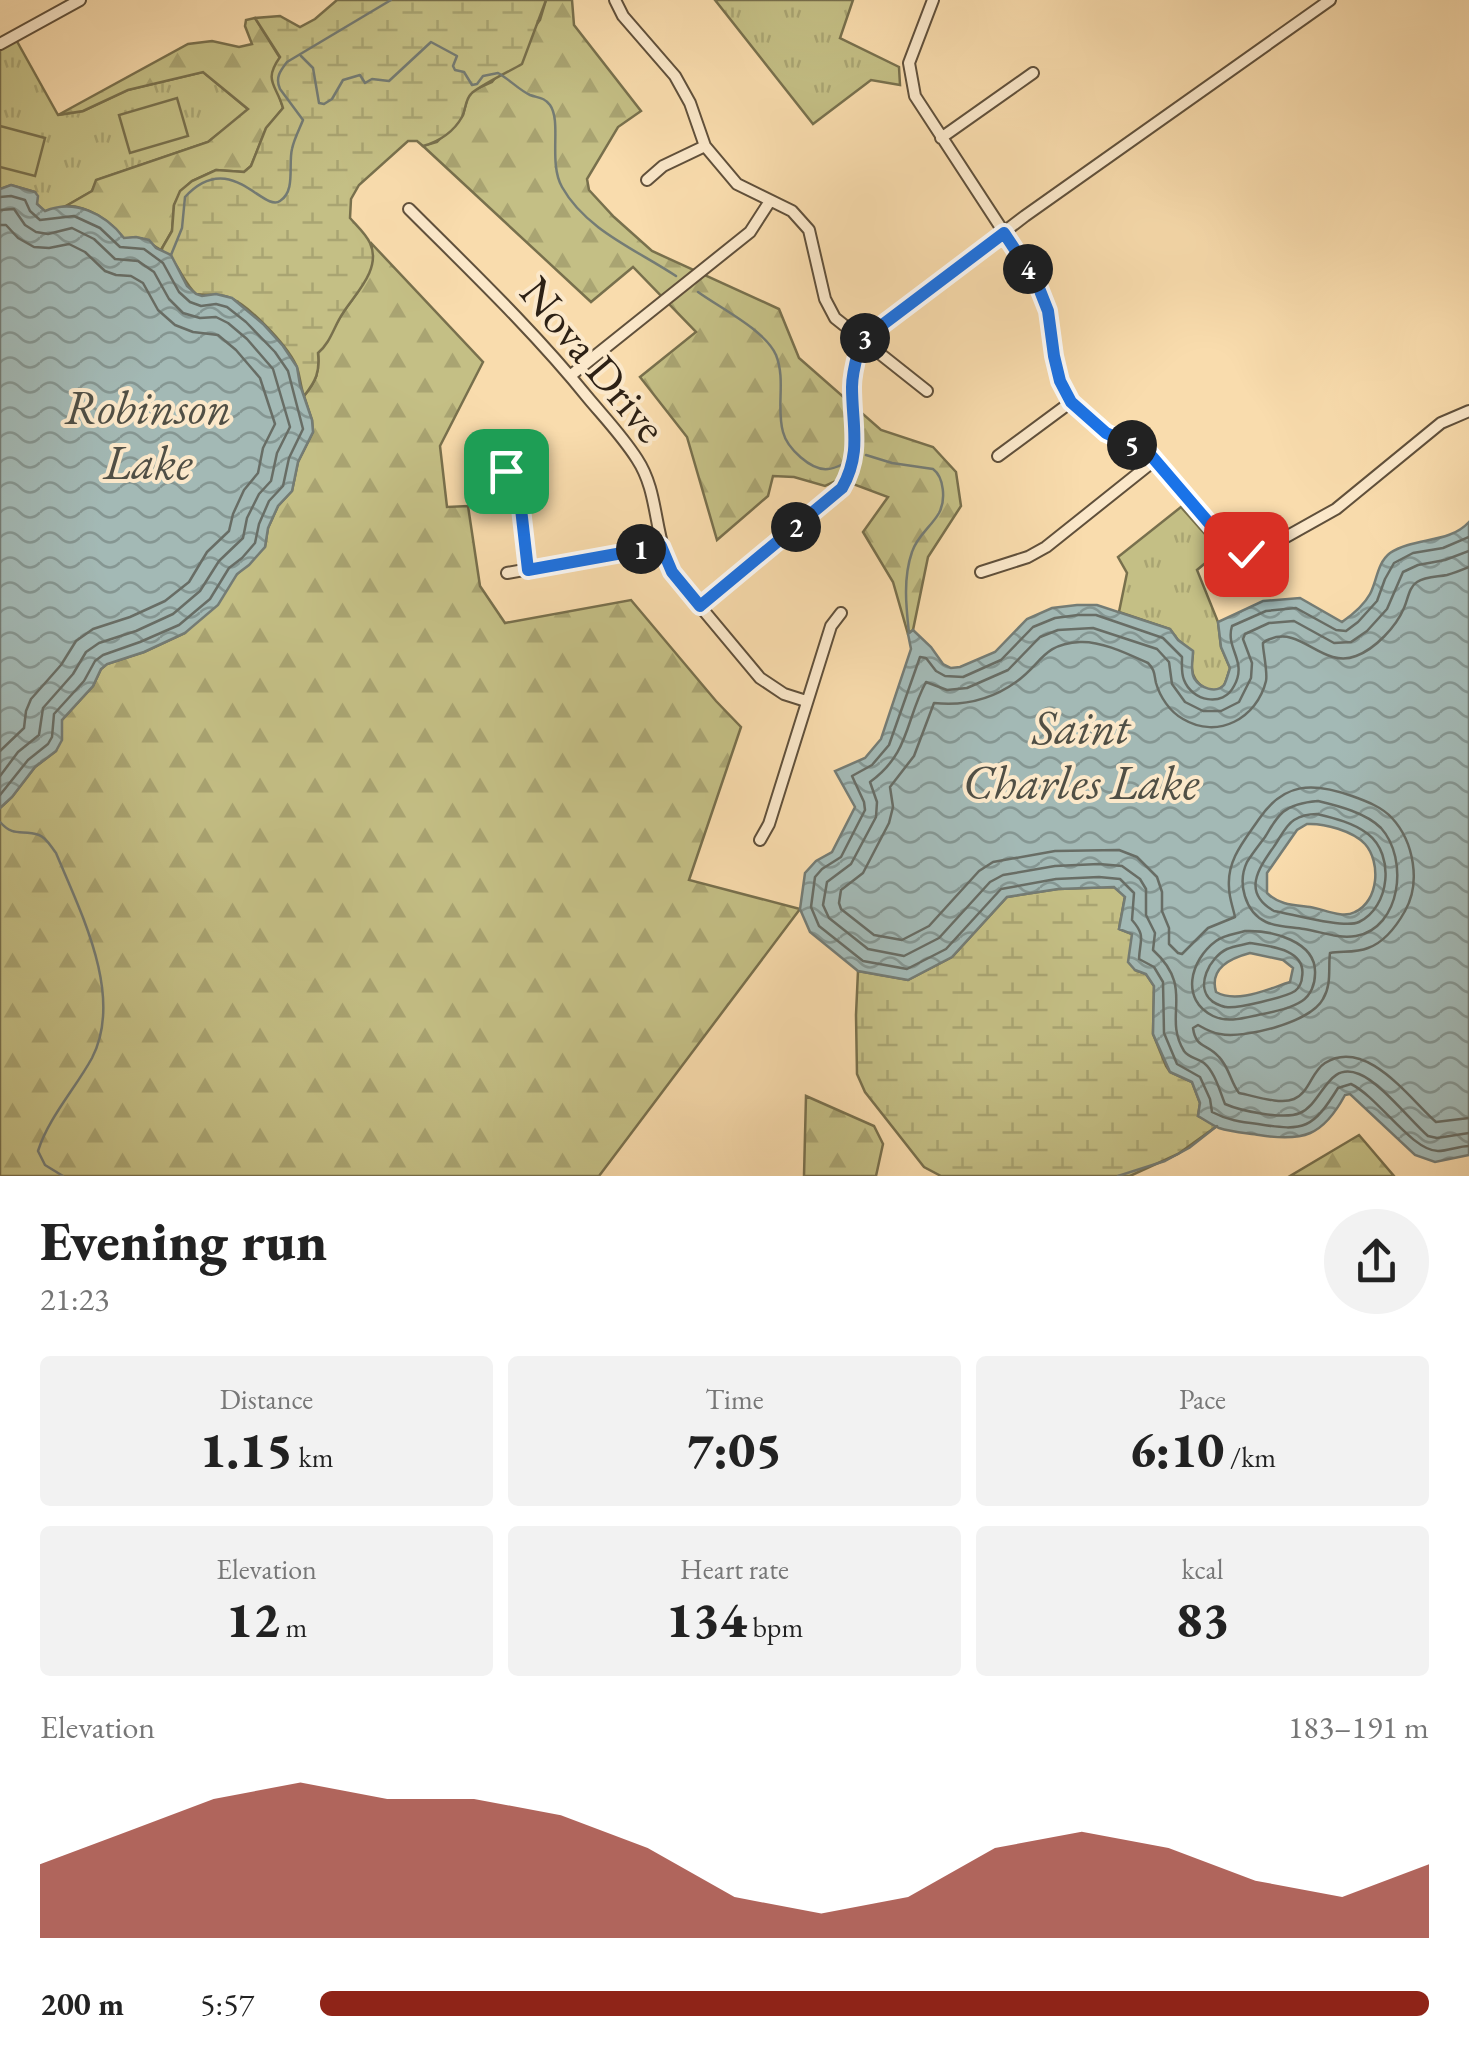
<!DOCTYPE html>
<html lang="en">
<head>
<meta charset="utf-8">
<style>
	:root { --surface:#fff; --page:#f2f2f2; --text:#222; --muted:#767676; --accent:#8f2418 }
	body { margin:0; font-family:"EB Garamond",serif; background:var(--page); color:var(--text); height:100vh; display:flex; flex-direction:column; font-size:38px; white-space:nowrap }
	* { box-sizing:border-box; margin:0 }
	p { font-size:32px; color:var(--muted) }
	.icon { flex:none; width:55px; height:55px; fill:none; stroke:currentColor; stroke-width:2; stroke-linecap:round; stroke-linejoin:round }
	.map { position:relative; height:1176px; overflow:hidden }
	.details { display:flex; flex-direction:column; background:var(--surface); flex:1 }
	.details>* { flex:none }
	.pin { position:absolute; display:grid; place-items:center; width:85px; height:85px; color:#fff; margin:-42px; border-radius:20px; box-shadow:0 5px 15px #0006 }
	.km { position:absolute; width:50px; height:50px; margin:-25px; border-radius:50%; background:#222; color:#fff; font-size:28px; line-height:50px; text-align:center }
	.round { display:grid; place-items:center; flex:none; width:105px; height:105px; border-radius:52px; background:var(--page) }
	.head { display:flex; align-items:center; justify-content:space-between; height:170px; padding:0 40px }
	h1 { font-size:55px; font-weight:800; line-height:75px }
	.metrics { display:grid; grid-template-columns:repeat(3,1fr); gap:15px; height:170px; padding:10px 40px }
	.metrics div { display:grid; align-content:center; border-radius:10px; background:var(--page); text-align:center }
	.metrics b { font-size:50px; font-weight:800 }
	.metrics small { font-size:28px; font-weight:400 }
	.metrics p { font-size:28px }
	.chart { height:280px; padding:20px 40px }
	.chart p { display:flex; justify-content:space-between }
	.chart svg { width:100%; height:180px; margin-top:10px; fill:var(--accent); opacity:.7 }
	ul { padding:0 40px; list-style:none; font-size:32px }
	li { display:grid; grid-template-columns:160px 120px 1fr; align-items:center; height:75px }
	li i { height:25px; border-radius:12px; background:var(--accent) }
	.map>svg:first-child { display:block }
	.grass { fill:url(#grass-tufts); stroke:#78704d; stroke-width:2.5 }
	.forest { fill:url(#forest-firs); stroke:#78704d; stroke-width:2.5 }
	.wetland { fill:url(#wetland-marsh); stroke:#78704d; stroke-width:2.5 }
	.pitch { fill:#c4bf85; stroke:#78704d; stroke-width:2.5 }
	.water { fill:url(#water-waves); stroke:#747c75; stroke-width:2.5; fill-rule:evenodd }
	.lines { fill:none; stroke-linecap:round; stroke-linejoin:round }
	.shore { stroke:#686d65; stroke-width:2.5 }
	.stream { stroke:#747c75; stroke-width:2.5 }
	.minor-casing { stroke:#60503b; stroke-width:14 }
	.minor { stroke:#fbe8ca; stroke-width:10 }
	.route-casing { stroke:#fff; stroke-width:20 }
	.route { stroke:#1a73e8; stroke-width:12 }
	.labels { text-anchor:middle; stroke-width:8; stroke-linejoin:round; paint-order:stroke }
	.street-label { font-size:45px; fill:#2d2115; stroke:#fbe8ca }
	.water-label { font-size:48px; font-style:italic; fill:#504f45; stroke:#fbe8ca }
</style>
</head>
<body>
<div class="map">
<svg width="1469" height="1176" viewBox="0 0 1469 1176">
	<defs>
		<pattern id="grass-tufts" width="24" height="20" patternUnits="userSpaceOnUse" patternTransform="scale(2.5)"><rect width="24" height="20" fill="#c4bf85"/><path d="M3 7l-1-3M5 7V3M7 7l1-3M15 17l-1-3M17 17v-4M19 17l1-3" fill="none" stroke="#a9a472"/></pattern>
		<pattern id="forest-firs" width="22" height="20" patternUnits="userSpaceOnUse" patternTransform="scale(2.5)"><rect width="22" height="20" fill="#c4bf85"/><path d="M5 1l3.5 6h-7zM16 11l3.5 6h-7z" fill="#a9a472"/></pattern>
		<pattern id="wetland-marsh" width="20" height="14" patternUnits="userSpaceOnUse" patternTransform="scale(2.5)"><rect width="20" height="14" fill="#c4bf85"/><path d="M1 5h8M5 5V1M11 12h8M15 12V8" fill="none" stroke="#a9a472"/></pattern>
		<pattern id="water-waves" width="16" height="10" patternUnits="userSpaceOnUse" patternTransform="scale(2.5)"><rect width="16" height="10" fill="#a3b9b5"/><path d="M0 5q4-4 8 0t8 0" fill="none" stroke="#859692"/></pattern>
	</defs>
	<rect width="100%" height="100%" fill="#f9dcad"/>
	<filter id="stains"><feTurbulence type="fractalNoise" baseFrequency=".002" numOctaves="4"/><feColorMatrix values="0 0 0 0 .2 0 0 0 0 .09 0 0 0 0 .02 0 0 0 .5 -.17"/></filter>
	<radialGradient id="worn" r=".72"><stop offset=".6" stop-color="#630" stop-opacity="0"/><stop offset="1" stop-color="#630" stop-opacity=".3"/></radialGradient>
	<path class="grass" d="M715 0H853L840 38 899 67 900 85 871 80 813 124Z
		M14 36 58 115 83 111 127 90 203 72 249 110 208 142 97 180 92 191 66 206 45 212 37 204 35 192 11 185 0 189V44Z
		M1181 507 1220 551 1197 570 1218 622 1221 647 1230 668C1229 671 1226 682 1224 685 1212 698 1193 684 1192 669 1191 663 1193 658 1193 652L1178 640 1170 629 1119 612 1127 573 1118 557Z"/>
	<path class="forest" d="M546 0H572L574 25 641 111 618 127 587 179 589 190 614 217 652 251 779 309 799 358 881 430 933 447 956 472 961 506 928 557 913 630 908 634 893 582 863 532 888 497 840 479 825 486 794 477 773 476 768 496 717 540 687 437 640 377 696 332 633 267 591 302 423 146 437 142 463 115 468 96 476 89 492 82 540 20Z
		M255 18 280 58 279 95 283 108 266 129 251 166 244 172 216 170 192 181 181 191 174 205 172 231 161 250C144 241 146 235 124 239 111 221 87 205 66 206L92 191 96 180 208 142 248 109 203 72 128 90 83 111 58 115 188 44 212 41 239 47 252 44 245 26 246 20Z
		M372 244 483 362 440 446 447 507 468 506 480 586 505 623 631 600 716 701 741 727 689 880 800 909 599 1176H0V808L12 797 35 767 56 751 62 720 93 686 101 669 107 664 144 652 185 633 237 574 265 547 268 528 278 506 292 491 298 462 313 432 312 420 304 396C316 381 320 372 318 353 328 340 335 324 344 311 363 284 371 279 372 244Z
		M806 1096 874 1126 883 1144 876 1176H804Z
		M1359 1135 1394 1176H1290Z"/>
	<path class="wetland" d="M337 0H546L522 64C512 70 477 87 471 94 465 100 466 109 462 117 453 133 440 141 423 146L417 141H408L359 185 351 199 350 218C356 225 366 234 370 243 382 269 355 294 343 313 334 326 331 342 318 353 320 372 316 381 304 396 300 385 300 374 296 365 286 344 249 305 228 297 217 293 207 296 196 294 182 281 178 260 161 250L172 231 174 205 180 191 192 181 216 170 244 172 251 166 266 128 283 108C276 84 263 81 280 57L255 18 280 16 300 27 315 19Z
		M1114 887 1125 896 1119 929 1132 934 1135 970 1146 974 1154 986 1153 1034 1166 1066 1170 1072 1192 1082 1200 1103 1198 1116 1217 1126 1178 1154 1130 1176H941L924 1167 865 1092 857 1074 856 1015 858 971 908 980 952 957 1007 897 1058 889Z"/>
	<path class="pitch" d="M177 98 188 136 130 153 119 115Z
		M0 126 45 138 35 176 0 167Z"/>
	<path class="water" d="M11 185 35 192 38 196 37 204 45 211C74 199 105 213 124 238L136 237 149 240 156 248 171 255 187 286 196 294 202 296 216 294 232 298 263 324 283 346 297 367 300 385 312 420 313 432 298 462 292 491 278 506 268 528 265 547 249 565 237 574 218 605 185 633 144 652 107 664 101 669 93 686 62 720V740L56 751 35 767 12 797 0 808V189Z
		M1469 522V1155L1435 1162 1415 1155 1350 1094 1345 1095C1323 1136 1303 1142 1259 1135 1246 1133 1231 1132 1219 1128 1212 1125 1205 1120 1198 1116L1200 1103 1192 1082 1170 1072 1153 1034 1154 986 1146 974 1135 970 1128 962 1132 934 1119 929 1125 897 1114 887 1058 889 1007 897 952 957 908 980 858 971 810 932 800 909 805 873 816 861 832 852 855 807 835 771 865 758 881 739 911 649 908 634 913 630 931 647 943 664 951 668 960 667 995 652 1027 619 1052 608 1077 605H1097L1170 629 1178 640 1193 651C1193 660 1190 670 1194 678 1200 688 1216 694 1224 685 1226 682 1229 671 1230 668L1221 647 1218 622 1263 601 1300 598 1342 622C1352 615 1364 605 1370 594 1377 581 1377 563 1390 553 1414 537 1449 544 1469 522ZM1307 824C1324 823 1353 831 1365 844 1381 862 1379 901 1355 912 1342 919 1324 909 1310 907 1294 905 1279 905 1267 893V873L1297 830ZM1250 953 1283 960 1293 968 1290 982C1268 989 1237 1004 1216 992 1209 968 1231 958 1250 953Z"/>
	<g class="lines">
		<path class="shore" d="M0 197 11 196 25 200 30 211 40 220 74 216 100 228 120 247 144 249 163 263 179 292 190 302 201 306 216 304 227 307 246 322 275 352 288 371 303 429 289 458 283 486 269 501 259 524 255 543 242 558 229 568 210 599 179 625 140 642 103 655 95 661 84 681 54 714 52 737 48 744 28 760 0 795
			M0 210 14 209 25 225 36 232 48 234 72 228 94 239 115 259 138 261 154 272 169 299 183 313 200 318 216 317 228 323 247 339 273 369 290 427 277 453 271 481 259 494 247 518 243 538 219 561 200 591 173 614 136 631 99 643 86 652 73 674 43 708 39 735 18 752 0 776
			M0 225H6L18 238 34 247 49 248 69 244 85 252 105 271 116 275 131 276 143 283 158 310 175 325 193 332 218 335 236 350 260 378 275 424 263 448 258 473 244 490 233 514 229 531 207 552 189 582 165 601 130 617 93 629 76 641 61 665 31 699 26 711 24 728 0 751
			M1469 537 1443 548 1413 553 1394 563 1385 579 1377 601 1358 622 1346 631 1336 630 1296 608 1266 611 1232 626C1225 649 1248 661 1234 686 1223 708 1192 701 1184 680 1181 673 1182 664 1182 657L1163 638 1096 615H1078L1055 618 1033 627 1001 660 963 677 945 676 936 671 926 658 920 657 889 745 872 765 852 776 864 802 865 810 841 857 822 869 815 877 811 907 819 926 863 961 907 969 946 949 1001 889 1056 879 1099 877 1120 879 1134 893 1132 920C1146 936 1140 939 1139 959L1154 967 1163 982 1164 1033 1177 1064 1200 1077 1210 1099 1212 1112C1227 1120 1241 1122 1258 1124 1305 1132 1313 1128 1338 1088L1351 1084C1378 1097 1412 1151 1438 1151 1448 1151 1459 1146 1469 1146
			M1469 551 1445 560 1418 565 1403 572 1387 609 1367 631 1351 642 1334 643 1294 621 1269 623 1245 634 1243 639 1252 663 1251 678 1239 702 1221 711H1203L1185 702 1172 684 1169 662 1157 649 1093 628 1058 630 1040 637 1008 670 967 688 947 690 926 682C905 721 910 753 870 782L877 802 876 817 851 864 827 882 823 905 829 918 868 949 904 956 939 938 990 882 1003 875 1055 866 1099 864 1122 866 1140 879 1146 889V915L1155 933 1153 950C1196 989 1162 1015 1184 1051 1189 1058 1197 1058 1204 1063 1215 1072 1220 1092 1225 1104 1241 1111 1284 1120 1300 1113 1323 1103 1327 1061 1359 1074 1380 1082 1410 1120 1428 1136L1437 1138 1469 1133
			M1469 567C1462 570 1455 573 1447 575 1438 577 1426 576 1417 582 1409 587 1408 599 1404 608 1396 627 1375 649 1356 656 1323 669 1301 626 1270 639 1267 640 1265 641 1263 643 1262 646 1268 672 1266 681 1257 718 1218 740 1183 719 1170 712 1160 697 1156 683 1154 674 1155 670 1148 663 1128 654 1102 641 1080 642 1042 644 1042 664 1016 682 991 700 963 706 934 703L914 756 890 787 893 807 889 823 863 873 841 890 839 903 841 909 874 935 902 940 929 926 979 871 993 862 1055 851 1119 850 1137 857 1157 877 1162 892V911L1169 928V944L1178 953 1182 954 1208 928 1235 917C1233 907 1229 898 1229 887 1227 860 1244 841 1259 819 1284 782 1313 782 1352 796 1366 801 1382 807 1392 818 1414 842 1421 883 1405 911 1396 927 1385 942 1368 948 1356 953 1342 951 1330 953 1328 968 1332 984 1323 999 1311 1022 1245 1039 1220 1034 1212 1033 1205 1029 1198 1025L1193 1028C1196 1049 1207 1043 1219 1057 1229 1067 1231 1083 1239 1093 1255 1096 1280 1105 1294 1099 1310 1092 1311 1072 1325 1063 1366 1037 1409 1098 1436 1122L1469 1118
			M1318 801C1339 806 1366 813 1381 828 1409 859 1401 928 1356 936 1338 939 1322 932 1304 929 1292 927 1277 927 1266 922 1245 912 1237 883 1247 862 1252 854 1259 845 1265 837 1270 829 1275 819 1283 812 1293 804 1305 802 1318 801Z
			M1317 814C1334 818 1354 823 1368 834 1395 855 1390 907 1359 922 1345 929 1292 914 1274 911 1241 892 1259 868 1275 845 1281 836 1286 825 1294 820 1302 815 1309 814 1317 814Z
			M1245 931C1271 930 1317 941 1315 974 1315 984 1311 995 1302 1001 1290 1009 1272 1012 1258 1015 1244 1018 1227 1023 1213 1016 1180 1000 1190 960 1216 941 1224 935 1235 934 1245 931Z
			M1250 943C1269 946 1307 949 1302 977 1302 982 1299 988 1295 991 1286 997 1237 1009 1226 1007 1223 1007 1214 1003 1212 1001 1194 987 1210 957 1227 949 1234 946 1243 945 1250 943Z"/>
		<path class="stream" d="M301 56 313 68 319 103 324 104 332 99 343 80 360 75 365 83 372 79 389 81 431 42 457 56 453 66 455 70 464 72 472 85 477 84 483 76 498 73C509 79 519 90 530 95 538 98 544 97 550 105 562 122 548 162 562 187 586 230 637 250 676 276
			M171 255 182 228 185 197C230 148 263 213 280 201 296 191 288 165 292 149 294 139 299 130 303 120L280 89C275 78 280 71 287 62L391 0
			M698 292C720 308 765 330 776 355 786 380 776 407 783 432 787 448 811 471 828 469 833 469 839 466 843 464
			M866 455 892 463 933 469C944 477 946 500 939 513 931 527 917 536 912 552 903 578 906 606 909 633
			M0 822C14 838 22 829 39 835 47 838 51 847 56 853 81 913 124 996 92 1058 75 1089 49 1117 38 1151L45 1165 63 1176
			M1118 1176 1165 1161 1189 1148 1217 1126"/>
		<defs>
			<path id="minor" d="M615 0 623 16 675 76 690 103 705 146 737 184 792 211 809 230 825 299 835 318 927 391
				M933 0 909 63 915 96 1037 283 1048 311 1054 355 1060 381 1071 402 1092 424 1105 433 1147 452 1227 544 1246 554 1270 546 1336 509 1441 423 1469 411
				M0 44 80 0
				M941 138 1033 73
				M647 180 663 166 705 146
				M409 209C471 271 534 331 589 399 605 418 623 437 637 459 662 497 651 542 679 581L760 678 784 694 806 701
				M570 376 750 232 770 201
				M998 456 1071 402
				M493 460C528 489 524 527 528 570
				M981 572 1028 557 1046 547 1155 460
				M507 573 661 545
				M700 606 842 488C863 453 852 425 852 387 852 371 857 356 861 341L1025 216 1330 0
				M760 840 769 824 831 626 841 613"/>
		</defs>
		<use href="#minor" class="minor-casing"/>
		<use href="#minor" class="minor"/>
	</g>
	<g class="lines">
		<defs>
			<path id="route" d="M506 471 520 500 528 570 661 546 672 572 700 606 842 488C862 453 852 425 852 387 852 371 857 357 861 341L1004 233 1037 283 1048 311 1054 356 1060 381 1071 402 1106 433 1148 452 1227 544 1246 554"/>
		</defs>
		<use href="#route" class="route-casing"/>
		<use href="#route" class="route"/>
	</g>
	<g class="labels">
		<g class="street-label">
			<text transform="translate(594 359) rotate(50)" y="16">Nova Drive</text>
		</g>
		<g class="water-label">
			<text x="148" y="424">Robinson<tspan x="148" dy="55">Lake</tspan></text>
			<text x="1081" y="744">Saint<tspan x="1081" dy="55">Charles Lake</tspan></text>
		</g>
	</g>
	<rect width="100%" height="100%" filter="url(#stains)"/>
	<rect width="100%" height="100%" fill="url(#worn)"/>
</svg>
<div class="pin" style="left:506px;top:471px;background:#1e9e55"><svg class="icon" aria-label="arrive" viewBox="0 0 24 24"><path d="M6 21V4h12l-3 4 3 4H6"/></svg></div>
<div class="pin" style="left:1246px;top:554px;background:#d93025"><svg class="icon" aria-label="check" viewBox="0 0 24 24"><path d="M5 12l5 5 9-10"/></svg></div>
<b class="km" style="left:641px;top:549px">1</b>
<b class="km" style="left:796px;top:527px">2</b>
<b class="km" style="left:865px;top:338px">3</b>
<b class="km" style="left:1028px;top:269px">4</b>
<b class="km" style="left:1132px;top:445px">5</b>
</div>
<section class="details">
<div class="head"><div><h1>Evening run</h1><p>21:23</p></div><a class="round"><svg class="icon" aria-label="share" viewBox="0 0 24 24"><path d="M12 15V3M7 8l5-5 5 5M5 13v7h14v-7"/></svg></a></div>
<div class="metrics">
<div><p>Distance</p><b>1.15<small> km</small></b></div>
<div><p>Time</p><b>7:05</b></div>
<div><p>Pace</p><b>6:10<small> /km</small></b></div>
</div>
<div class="metrics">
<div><p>Elevation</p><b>12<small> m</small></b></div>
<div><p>Heart rate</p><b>134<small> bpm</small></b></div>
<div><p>kcal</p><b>83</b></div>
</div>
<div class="chart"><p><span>Elevation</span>183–191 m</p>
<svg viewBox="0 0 160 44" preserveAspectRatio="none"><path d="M0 44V26L10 18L20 10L30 6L40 10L50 10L60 14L70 22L80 34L90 38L100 34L110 22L120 18L130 22L140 30L150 34L160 26V44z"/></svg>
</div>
<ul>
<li><b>200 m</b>5:57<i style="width:100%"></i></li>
</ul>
</section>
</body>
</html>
